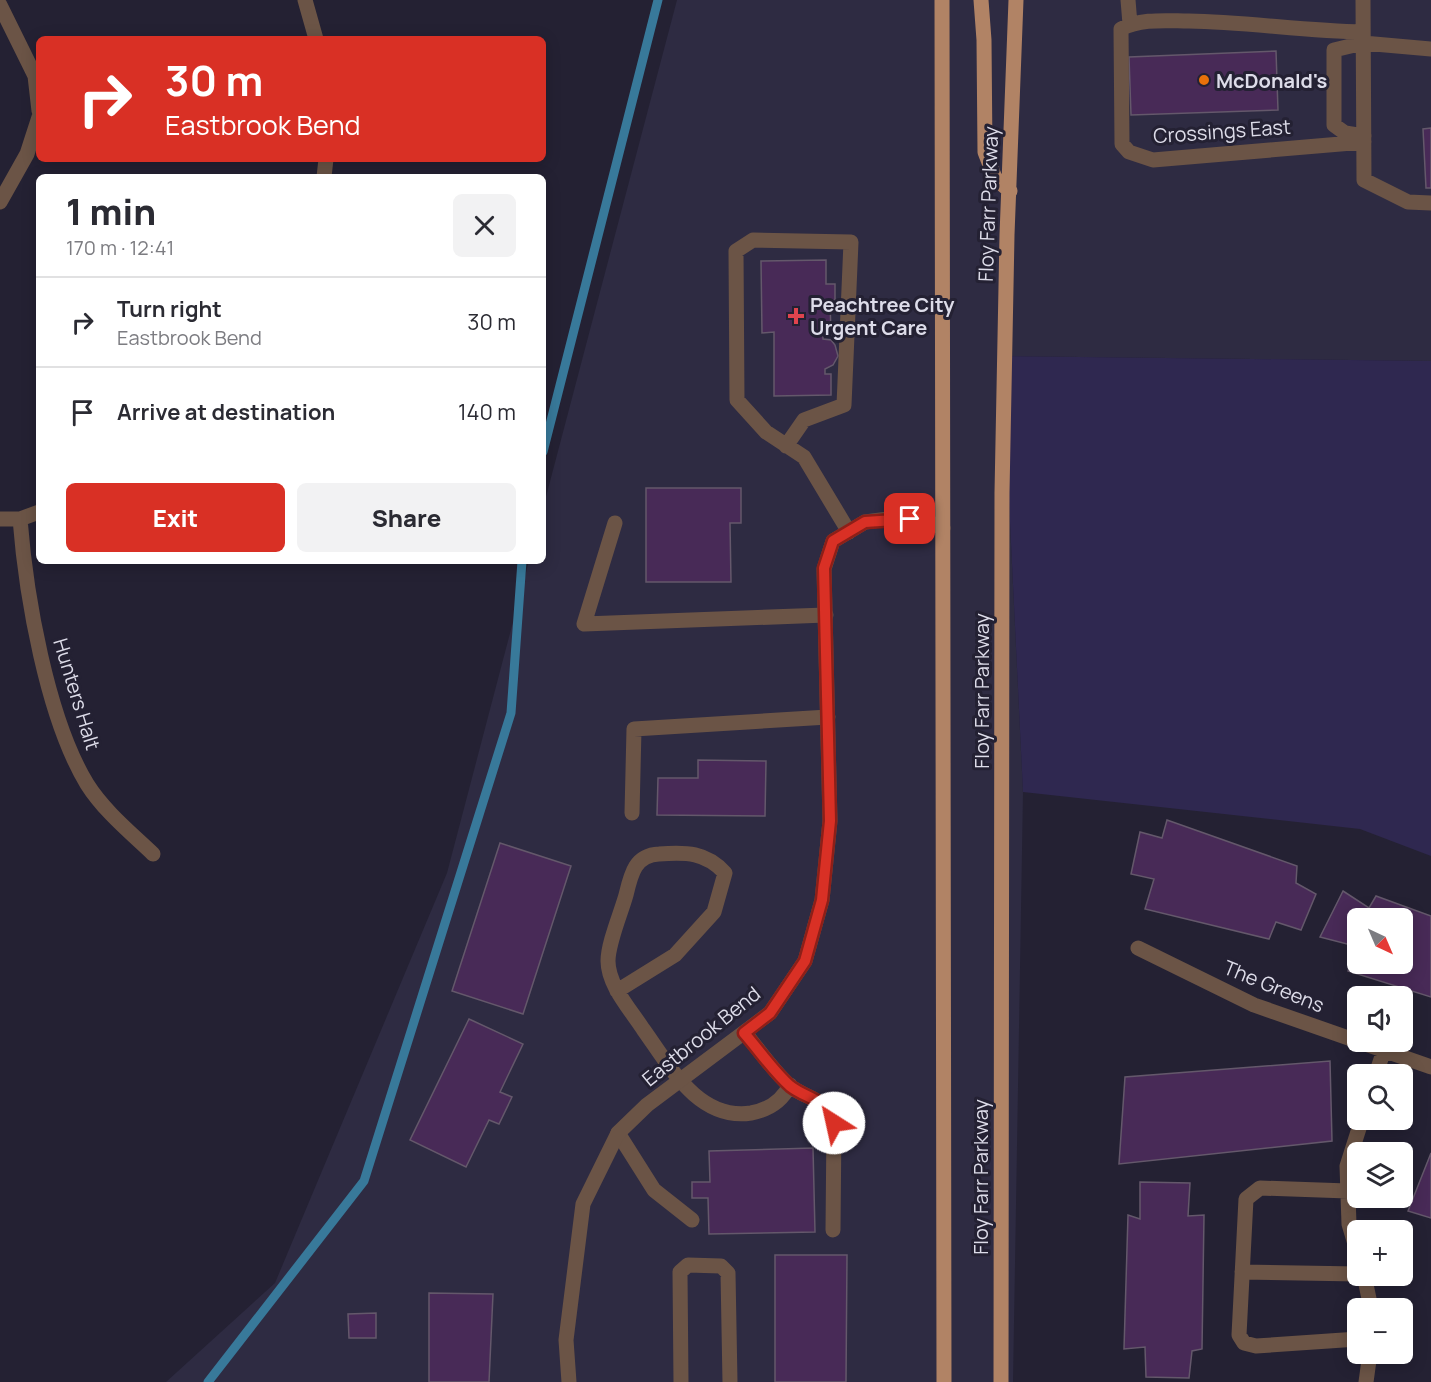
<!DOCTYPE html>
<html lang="en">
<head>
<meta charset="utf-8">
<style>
	body { margin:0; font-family:Manrope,sans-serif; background:#f2f2f3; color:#2b2b33; height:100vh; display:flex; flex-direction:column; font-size:22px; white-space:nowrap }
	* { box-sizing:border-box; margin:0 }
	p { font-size:20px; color:#7c7c81 }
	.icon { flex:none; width:33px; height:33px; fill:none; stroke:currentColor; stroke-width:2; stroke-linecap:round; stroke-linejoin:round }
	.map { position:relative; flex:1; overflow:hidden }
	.panel { position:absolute; left:36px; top:174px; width:510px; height:390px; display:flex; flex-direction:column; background:#fff; border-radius:9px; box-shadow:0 3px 15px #0003 }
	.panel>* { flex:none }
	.guide { position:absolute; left:36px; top:36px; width:510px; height:126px; border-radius:9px; box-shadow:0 3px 15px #0003; background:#d93025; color:#fff; overflow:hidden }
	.needle { width:39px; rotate:136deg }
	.fabs { position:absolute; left:1347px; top:908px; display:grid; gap:12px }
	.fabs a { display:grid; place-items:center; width:66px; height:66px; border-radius:9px; background:#fff; box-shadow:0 3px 15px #0003; font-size:30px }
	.pin { position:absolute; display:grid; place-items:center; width:51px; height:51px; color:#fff; margin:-26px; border-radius:12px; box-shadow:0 3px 9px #0006 }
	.me { position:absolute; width:66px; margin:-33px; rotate:325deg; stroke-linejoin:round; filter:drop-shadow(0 0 4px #0008) }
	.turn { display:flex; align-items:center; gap:21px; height:126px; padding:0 30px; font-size:27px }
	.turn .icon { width:78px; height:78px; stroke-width:2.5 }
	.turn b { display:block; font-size:42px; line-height:51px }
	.round { display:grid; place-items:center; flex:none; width:63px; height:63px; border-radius:9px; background:#f2f2f3 }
	.headline { display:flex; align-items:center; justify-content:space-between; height:102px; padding:0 30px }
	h1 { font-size:36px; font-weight:800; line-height:45px }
	.action { display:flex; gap:12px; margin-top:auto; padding:12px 30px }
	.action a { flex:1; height:69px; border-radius:9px; background:#d93025; color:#fff; font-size:24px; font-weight:800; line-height:69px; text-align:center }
	.action a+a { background:#f2f2f3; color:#2b2b33 }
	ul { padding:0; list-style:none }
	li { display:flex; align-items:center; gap:18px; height:90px; padding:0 30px; border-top:2px solid #e1e1e2 }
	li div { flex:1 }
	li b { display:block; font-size:22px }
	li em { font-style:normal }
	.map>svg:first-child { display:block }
	.built { fill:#2e2b42 }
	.green { fill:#2f2850 }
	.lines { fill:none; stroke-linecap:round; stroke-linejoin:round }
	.stream { stroke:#38799a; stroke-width:9 }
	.building { fill:#482a57; stroke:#64586b; stroke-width:1.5; fill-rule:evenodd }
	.lane { stroke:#6b5446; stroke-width:15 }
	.street { stroke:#6b5446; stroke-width:15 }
	.primary { stroke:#b18365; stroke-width:15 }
	.route-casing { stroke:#8d1f18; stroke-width:15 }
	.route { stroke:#d93025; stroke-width:10 }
	.food-dot { fill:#e8710a; stroke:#242133; stroke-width:2 }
	.health-dot { fill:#e0444e; stroke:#242133; stroke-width:2 }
	.labels { text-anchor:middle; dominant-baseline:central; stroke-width:6; stroke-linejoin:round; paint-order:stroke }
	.poi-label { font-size:20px; font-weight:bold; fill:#dddce9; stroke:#242133; text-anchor:start }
	.street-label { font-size:20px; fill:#dddce9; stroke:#242133 }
</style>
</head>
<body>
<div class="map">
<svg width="1431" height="1382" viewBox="0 0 1431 1382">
	<rect width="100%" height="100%" fill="#242133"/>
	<!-- built -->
	<path class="built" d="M677,0H1431V361L1002,356L1023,792L1013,1382H166L275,1283L447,873L529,561H543V508Z"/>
	<!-- green -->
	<path class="green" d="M1002,356L1431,361V856L1360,829L1023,792Z"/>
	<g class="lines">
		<!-- stream -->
		<path class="stream" d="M543,452L658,0
			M208,1382L364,1181L511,713L522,561"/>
	</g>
	<!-- building -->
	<path class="building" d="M1276,51L1278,110L1131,115L1129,57Z
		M1431,128V188H1426L1423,129Z
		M826,260V284H835V300L830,301L831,335H823V339L831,340L835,345L838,356L833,365L825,369V374H831V395L774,396V332L762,333L761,261Z
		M646,488H741V523H730L731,582H646Z
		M698,760L766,761L765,816L657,815L658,778H698Z
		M1167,820L1297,866L1296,883L1316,894L1301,930L1276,922L1269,939L1145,909L1154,879L1131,874L1140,832L1162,838Z
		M500,843L571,866L523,1014L452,991Z
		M1343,891L1369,908L1376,896L1431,916V997L1348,971L1355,946L1320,937ZM1358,918H1402V963H1358Z
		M469,1019L523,1044L500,1092L512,1097L499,1124L489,1120L466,1167L410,1140Z
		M1330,1061L1332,1141L1119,1164L1125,1077Z
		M813,1148L815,1232L709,1234L708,1198H692V1182H710L709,1151Z
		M1431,1153V1218L1408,1211Z
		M1140,1182L1190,1183L1188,1216L1204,1215L1202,1349L1192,1351L1189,1378L1146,1377L1145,1347L1124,1349L1128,1215L1140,1219Z
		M775,1255H847L846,1382H775Z
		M429,1293L493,1294L489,1382H429Z
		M376,1313V1338H349L348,1314Z"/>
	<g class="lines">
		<!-- lane -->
		<path class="lane" d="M1128,0L1130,24
			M1363,0L1364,180L1408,202L1431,203
			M1363,32C1305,31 1247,22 1189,21C1167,21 1141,18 1121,29L1122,144L1129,152L1153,160L1364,142
			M1364,136L1345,133L1334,125V50L1363,43L1431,49
			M786,446L804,420L844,405L851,242L753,240L736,251L737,400L766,432L804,457L849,532
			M615,523L584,624L826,615
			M632,813L634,729L828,717
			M1138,948L1254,1005L1431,1067
			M617,991L675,955L714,912L725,873C706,852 686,852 659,854C635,855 631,874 626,895C621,913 608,943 608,961C608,985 630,1009 643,1029C669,1065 698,1121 751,1113C768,1110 782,1101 790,1085
			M745,1033C759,1050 773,1071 790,1086C808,1100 827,1098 834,1123L833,1230
			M1376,1074L1384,1050
			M618,1133L654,1190L692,1220
			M1348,1191L1260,1188L1246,1199L1239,1335L1244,1343L1256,1346L1358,1339
			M1358,1254L1349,1224L1347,1166L1362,1119
			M1242,1272L1358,1274
			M1364,1275L1371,1308
			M681,1382L680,1272L688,1265L721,1266L728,1273L730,1382
			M1366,1382L1370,1353"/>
		<!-- street -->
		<path class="street" d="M305,0L316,39
			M0,5L35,76L39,111
			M324,177L326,159
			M0,202L27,154L39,117
			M0,519H20L39,512
			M20,519C26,596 47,718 87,784C104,811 131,833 153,854
			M569,1382L566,1340L583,1204L618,1133L647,1105L770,1013L805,961L822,900L830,821L824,569L833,541L865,522L896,518L924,520L943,528"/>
		<!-- primary -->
		<path class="primary" d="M942,0L944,1382
			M981,0L984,40L985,152L995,178L1010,191
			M1001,1382L1002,493L1007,235L1016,0"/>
	</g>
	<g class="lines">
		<!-- route casing -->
		<g class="route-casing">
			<path id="route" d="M834,1123C827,1098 808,1100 790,1086C773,1071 759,1050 744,1033L770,1013L805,961L822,900L830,821L824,568L833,541L865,522L910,519"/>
		</g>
		<!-- route -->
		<use href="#route" class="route"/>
	</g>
	<!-- markers -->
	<circle class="food-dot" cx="1204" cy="80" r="6"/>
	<path class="health-dot" d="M793 307h6v6h6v6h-6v6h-6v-6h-6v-6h6z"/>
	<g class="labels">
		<!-- poi labels -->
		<g class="poi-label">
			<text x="1216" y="80">McDonald's</text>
			<text x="810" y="304">Peachtree City<tspan x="810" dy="23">Urgent Care</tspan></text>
		</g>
		<!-- street labels -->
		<g class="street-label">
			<text transform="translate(1222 131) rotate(-4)">Crossings East</text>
			<text transform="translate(988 204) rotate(-88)">Floy Farr Parkway</text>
			<text transform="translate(981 691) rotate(-90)">Floy Farr Parkway</text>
			<text transform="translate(77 694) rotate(73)">Hunters Halt</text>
			<text transform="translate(1274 986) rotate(22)">The Greens</text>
			<text transform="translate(701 1036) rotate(-39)">Eastbrook Bend</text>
			<text transform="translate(980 1177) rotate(-90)">Floy Farr Parkway</text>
		</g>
	</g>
</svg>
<div class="fabs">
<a><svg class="needle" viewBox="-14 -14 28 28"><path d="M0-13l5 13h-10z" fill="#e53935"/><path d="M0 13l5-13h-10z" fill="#7c7c81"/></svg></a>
<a><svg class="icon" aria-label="sound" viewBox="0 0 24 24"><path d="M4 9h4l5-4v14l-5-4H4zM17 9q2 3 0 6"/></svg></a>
<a><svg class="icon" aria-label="search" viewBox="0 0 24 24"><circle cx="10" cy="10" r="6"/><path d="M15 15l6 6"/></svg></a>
<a><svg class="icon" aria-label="layers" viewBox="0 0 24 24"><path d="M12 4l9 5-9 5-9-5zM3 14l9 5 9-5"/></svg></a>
<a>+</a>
<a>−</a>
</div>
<div class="pin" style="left:910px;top:519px;background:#d93025"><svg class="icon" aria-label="arrive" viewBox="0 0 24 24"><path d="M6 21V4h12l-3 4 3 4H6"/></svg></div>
<svg class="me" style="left:834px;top:1123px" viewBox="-20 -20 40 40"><circle r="19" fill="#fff"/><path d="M0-13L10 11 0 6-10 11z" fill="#d93025"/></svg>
<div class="guide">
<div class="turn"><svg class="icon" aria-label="right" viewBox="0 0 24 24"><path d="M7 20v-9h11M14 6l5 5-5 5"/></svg><div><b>30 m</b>Eastbrook Bend</div></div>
</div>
<section class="panel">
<div class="headline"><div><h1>1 min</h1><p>170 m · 12:41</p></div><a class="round"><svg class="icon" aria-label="close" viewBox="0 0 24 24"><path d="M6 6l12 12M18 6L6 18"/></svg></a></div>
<ul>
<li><svg class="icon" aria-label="right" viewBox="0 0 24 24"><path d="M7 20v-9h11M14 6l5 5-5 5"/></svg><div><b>Turn right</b><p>Eastbrook Bend</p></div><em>30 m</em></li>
<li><svg class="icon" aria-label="arrive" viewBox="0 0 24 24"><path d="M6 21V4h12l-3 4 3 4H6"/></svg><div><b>Arrive at destination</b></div><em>140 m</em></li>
</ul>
<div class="action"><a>Exit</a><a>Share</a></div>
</section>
</div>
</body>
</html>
